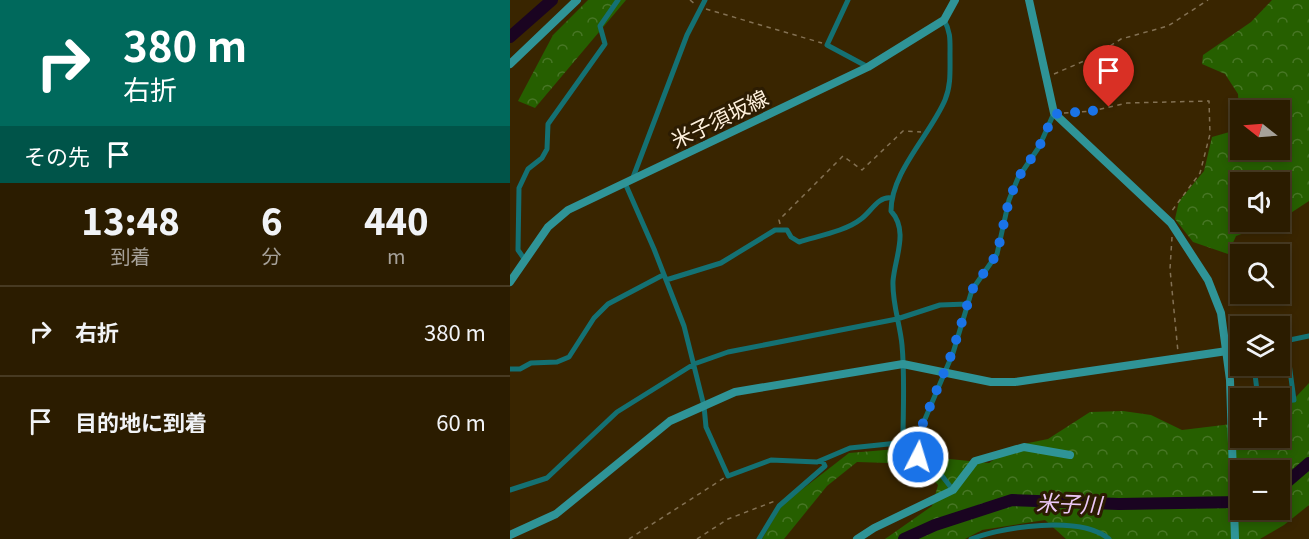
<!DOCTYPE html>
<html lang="ja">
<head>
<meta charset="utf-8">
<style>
	body { margin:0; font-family:Georgia,"Noto Sans JP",serif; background:#37290f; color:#f1f3f6; height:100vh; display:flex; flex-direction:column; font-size:22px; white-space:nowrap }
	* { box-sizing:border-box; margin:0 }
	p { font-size:20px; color:#a6a199 }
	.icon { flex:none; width:33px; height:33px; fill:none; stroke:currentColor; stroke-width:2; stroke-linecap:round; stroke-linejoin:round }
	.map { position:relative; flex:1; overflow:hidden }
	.side { display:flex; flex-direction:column; background:#2b1c00; width:510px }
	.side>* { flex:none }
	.hud { background:#00695c; color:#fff; overflow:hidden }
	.needle { width:39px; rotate:287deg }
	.buttons { position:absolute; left:720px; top:100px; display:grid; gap:12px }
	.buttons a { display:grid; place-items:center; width:60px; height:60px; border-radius:0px; background:#2b1c00; box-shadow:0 3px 9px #0003,0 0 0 2px #473a22; font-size:30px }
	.pin { position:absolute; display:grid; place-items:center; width:51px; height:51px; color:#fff; margin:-62px -26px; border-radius:50% 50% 50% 0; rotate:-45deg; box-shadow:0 0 6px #0007 }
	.pin .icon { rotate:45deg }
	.me { position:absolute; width:66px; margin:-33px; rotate:5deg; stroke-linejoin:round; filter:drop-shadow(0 0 4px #0008) }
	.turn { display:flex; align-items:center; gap:21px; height:126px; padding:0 24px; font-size:27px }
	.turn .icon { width:78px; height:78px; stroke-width:2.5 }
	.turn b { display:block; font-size:42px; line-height:51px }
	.then { display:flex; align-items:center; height:57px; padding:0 24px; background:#0003; gap:12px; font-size:22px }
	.eta { display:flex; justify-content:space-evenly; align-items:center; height:102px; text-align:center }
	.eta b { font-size:36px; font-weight:800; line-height:42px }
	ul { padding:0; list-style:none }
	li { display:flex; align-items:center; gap:18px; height:90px; padding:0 24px; border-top:2px solid #473a22 }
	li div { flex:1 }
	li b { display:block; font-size:22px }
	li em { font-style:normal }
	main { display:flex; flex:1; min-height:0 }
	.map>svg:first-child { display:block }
	.forest { fill:url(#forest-crowns); fill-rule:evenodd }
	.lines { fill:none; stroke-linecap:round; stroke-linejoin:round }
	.river { stroke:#1a0421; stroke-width:12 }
	.path { stroke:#837153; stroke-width:1.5; stroke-dasharray:4.5 4.5; stroke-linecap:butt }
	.street { stroke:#147173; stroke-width:5 }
	.secondary { stroke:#2f9497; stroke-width:8 }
	.route { stroke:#1a73e8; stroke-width:10; stroke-dasharray:0 18 }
	.labels { text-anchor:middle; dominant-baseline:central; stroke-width:6; stroke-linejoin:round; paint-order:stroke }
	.street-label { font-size:21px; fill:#fff1dd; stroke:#2c1c02 }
	.water-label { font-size:22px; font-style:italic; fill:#edc9fa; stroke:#2c1c02 }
</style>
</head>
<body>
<main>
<section class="side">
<div class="hud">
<div class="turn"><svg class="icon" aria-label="right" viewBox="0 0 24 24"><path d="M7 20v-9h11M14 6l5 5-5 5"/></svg><div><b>380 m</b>右折</div></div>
<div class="then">その先<svg class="icon" aria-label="arrive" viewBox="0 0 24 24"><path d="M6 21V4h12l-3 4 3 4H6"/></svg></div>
</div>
<div class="eta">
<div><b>13:48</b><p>到着</p></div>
<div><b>6</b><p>分</p></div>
<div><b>440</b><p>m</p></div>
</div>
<ul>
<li><svg class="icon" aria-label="right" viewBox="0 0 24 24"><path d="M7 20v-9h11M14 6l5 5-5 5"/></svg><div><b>右折</b></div><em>380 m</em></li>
<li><svg class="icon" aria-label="arrive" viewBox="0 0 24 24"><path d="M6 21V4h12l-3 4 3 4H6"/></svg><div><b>目的地に到着</b></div><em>60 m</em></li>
</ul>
</section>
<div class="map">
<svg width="799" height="539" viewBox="0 0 799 539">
	<defs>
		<pattern id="forest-crowns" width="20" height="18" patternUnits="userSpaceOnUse" patternTransform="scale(1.5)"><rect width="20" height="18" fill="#265f00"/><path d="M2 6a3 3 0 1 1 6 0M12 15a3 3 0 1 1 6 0" fill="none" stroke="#477625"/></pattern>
	</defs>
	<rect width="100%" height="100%" fill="#392500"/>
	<!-- forest -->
	<path class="forest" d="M78,0H116L25,108L8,101L43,35Z
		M762,0H799V201L770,220V183H730V222H765L726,236L718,254L683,242L665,219L669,201L694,171L702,137L730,129L728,94L715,74L692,64L693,55L741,22ZM730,111H770V150H730Z
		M799,383V505L774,525L750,539H556L535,520L472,530L455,539H375L422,506L428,485L417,473L379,463L347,462L317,486L274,539H252L272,505L339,453L387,449L420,457L479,463L503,446L538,439L580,412L613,411L641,415L672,430L730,423V438H770V414ZM730,471H770V510H730Z"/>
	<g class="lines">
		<!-- river -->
		<path class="river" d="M0,37L42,0
			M770,488L799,463
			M394,539L425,525L502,500L609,504L730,502"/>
		<!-- path -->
		<path class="path" d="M180,0L186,5
			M196,9L312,43
			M544,74L581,58L611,39L658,26L698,0
			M554,113L582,111L617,103L699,101L700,134L690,173L661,212
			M270,224L269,220L333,156L352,170L393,131L411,132
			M662,237L660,269L668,352
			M119,539L214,478
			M187,539L218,519L265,501"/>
		<!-- street -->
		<path class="street" d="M338,0L317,45L358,67
			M122,180L177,35L195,0
			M115,183L144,249L174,326L194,406L196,427L218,476L261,460L307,462L340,448L388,443L404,445
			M15,260L8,250L9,188L18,169L32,158L37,149L38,124L95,44L90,26L108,0
			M156,280L211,263L265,230H277L281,237L289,242C308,236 336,231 351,219C361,212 368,196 381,198
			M770,342L799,336
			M717,351L730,348
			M744,366L748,399
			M0,369H10L21,363L47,362L59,357L84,318L98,304L153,275
			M770,401L784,400L776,341
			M393,442C393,410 395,377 392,345C390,324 382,303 383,281C385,257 399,231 381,211C381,172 420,135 435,100C441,86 440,71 440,55C440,41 441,32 434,20
			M0,490L37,478L107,412L184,364L218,352L387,319L430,305L457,304
			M443,490L429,472L408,457L404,445L443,353L462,290L487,254L499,200L508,178L529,147L544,113
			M249,539L269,506L315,466L312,460
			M461,539C494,527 570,515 599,539"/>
		<!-- secondary -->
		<path class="secondary" d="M519,0L544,113L661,223L698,280L711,313L720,380L725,539
			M0,64L67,0
			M0,282L38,227L58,210L358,67L434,20L445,0
			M0,535L46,514L160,421L225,392L393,364L481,382H505L717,351
			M347,539L364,528L443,490L465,461L514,447L560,455"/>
	</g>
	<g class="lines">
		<!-- route -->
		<path class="route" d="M408,457L404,445L442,353L462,290L487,254L499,200L508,178L529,147L544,114L582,111L599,107"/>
	</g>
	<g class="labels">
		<!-- street labels -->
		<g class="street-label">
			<text transform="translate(209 118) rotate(-26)">米子須坂線</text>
		</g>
		<!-- water labels -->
		<g class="water-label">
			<text transform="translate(559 502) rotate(2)">米子川</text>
		</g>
	</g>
</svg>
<div class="buttons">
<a><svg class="needle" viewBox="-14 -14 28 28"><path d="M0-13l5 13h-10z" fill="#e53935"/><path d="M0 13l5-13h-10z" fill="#a6a199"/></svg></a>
<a><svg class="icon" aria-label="sound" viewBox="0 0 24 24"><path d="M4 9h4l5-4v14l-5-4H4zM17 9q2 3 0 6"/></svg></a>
<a><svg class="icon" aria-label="search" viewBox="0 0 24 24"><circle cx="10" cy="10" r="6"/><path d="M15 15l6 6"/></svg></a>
<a><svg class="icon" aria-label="layers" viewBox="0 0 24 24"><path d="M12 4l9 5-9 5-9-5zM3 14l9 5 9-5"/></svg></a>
<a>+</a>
<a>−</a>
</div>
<div class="pin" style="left:599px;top:107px;background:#d93025"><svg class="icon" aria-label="arrive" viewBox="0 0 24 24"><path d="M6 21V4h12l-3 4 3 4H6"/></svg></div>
<svg class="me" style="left:408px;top:457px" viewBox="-20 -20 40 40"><circle r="17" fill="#1a73e8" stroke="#fff" stroke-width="3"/><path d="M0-11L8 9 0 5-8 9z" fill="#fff"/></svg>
</div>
</main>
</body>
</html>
